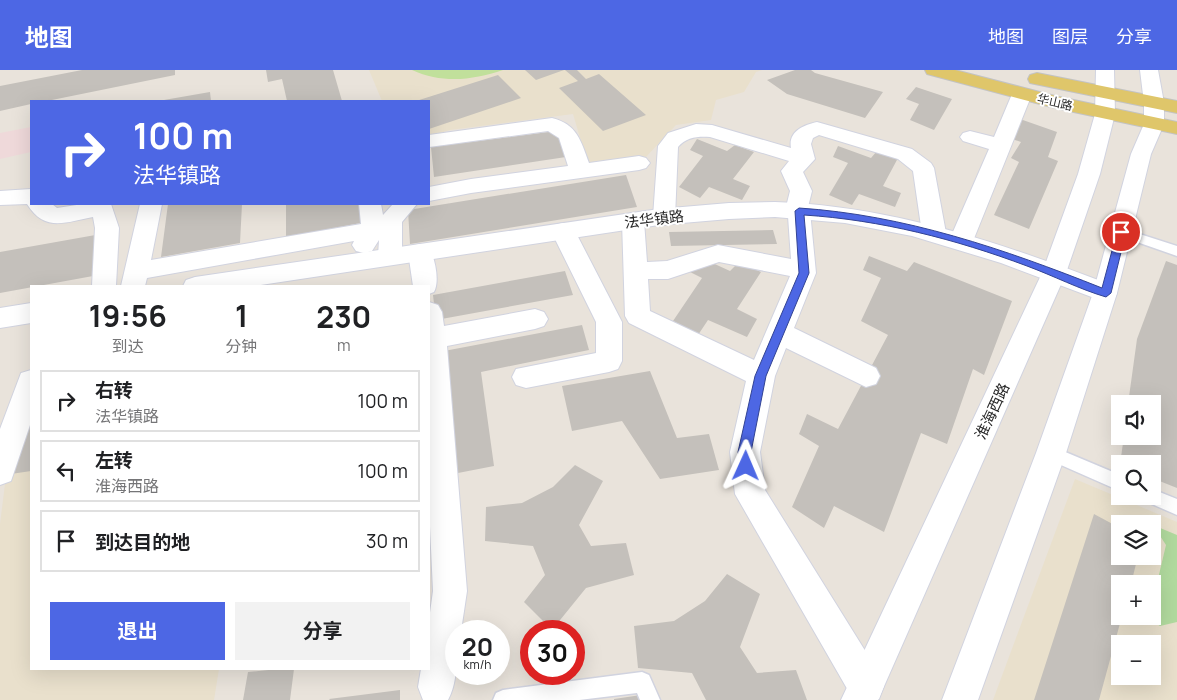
<!DOCTYPE html>
<html lang="zh">
<head>
<meta charset="utf-8">
<style>
	body { margin:0; font-family:Manrope,"Noto Sans SC",sans-serif; background:#f2f2f2; color:#202124; height:100vh; display:flex; flex-direction:column; font-size:19px; white-space:nowrap }
	* { box-sizing:border-box; margin:0 }
	p { font-size:16px; color:#757577 }
	.icon { flex:none; width:28px; height:28px; fill:none; stroke:currentColor; stroke-width:2; stroke-linecap:round; stroke-linejoin:round }
	.map { position:relative; flex:1; overflow:hidden }
	.details { position:absolute; left:30px; top:215px; width:400px; height:385px; display:flex; flex-direction:column; background:#fff; border-radius:0px; box-shadow:0 5px 20px #0002 }
	.details>* { flex:none }
	.banner { position:absolute; left:30px; top:30px; width:400px; height:105px; border-radius:0px; box-shadow:0 5px 20px #0002; background:#4d67e4; color:#fff; overflow:hidden }
	.tools { position:absolute; left:1111px; top:325px; display:grid; gap:10px }
	.tools a { display:grid; place-items:center; width:50px; height:50px; border-radius:0px; background:#fff; box-shadow:0 5px 20px #0002; font-size:25px }
	.speed { position:absolute; left:445px; top:550px; display:flex; gap:10px; font-size:25px; font-weight:700; text-align:center }
	.speed>* { display:grid; place-content:center; width:65px; height:65px; border-radius:50%; background:#fff; box-shadow:0 5px 20px #0002; line-height:1 }
	.speed small { font-size:12px; font-weight:400 }
	.speed .limit { border:8px solid #d22; background:#fff; color:#111 }
	.pin { position:absolute; display:grid; place-items:center; width:42px; height:42px; color:#fff; margin:-21px; border:2px solid #fff; border-radius:50%; box-shadow:0 1px 5px #0007 }
	.me { position:absolute; width:55px; margin:-28px; rotate:1deg; stroke-linejoin:round; filter:drop-shadow(0 0 4px #0008) }
	.turn { display:flex; align-items:center; gap:18px; height:105px; padding:0 20px; font-size:22px }
	.turn .icon { width:65px; height:65px; stroke-width:2.5 }
	.turn b { display:block; font-size:35px; line-height:42px }
	.eta { display:flex; justify-content:space-evenly; align-items:center; height:85px; text-align:center }
	.eta b { font-size:30px; font-weight:700; line-height:35px }
	.primary-button { display:flex; gap:10px; margin-top:auto; padding:10px 20px }
	.primary-button a { flex:1; height:58px; border-radius:0px; background:#4d67e4; color:#fff; font-size:20px; font-weight:700; line-height:58px; text-align:center }
	.primary-button a+a { background:#f2f2f2; color:#202124 }
	ul { padding:0; list-style:none }
	li { display:flex; align-items:center; gap:15px; height:62px; margin:0 10px 8px; padding:0 10px; border:2px solid #e0e0e0; border-radius:0px }
	li div { flex:1 }
	li b { display:block; font-size:19px }
	li em { font-style:normal }
	header { display:flex; align-items:center; gap:30px; box-sizing:border-box; height:70px; padding:0 25px; background:#4d67e4; color:#fff }
	header strong { font-size:24px }
	nav { display:flex; gap:28px; margin-inline-start:auto; font-size:18px }
	.map>svg:first-child { display:block }
	.education { fill:#e9e0cc; fill-rule:evenodd }
	.medical { fill:#efd9da }
	.green { fill:#b1da9e }
	.pitch { fill:#c1e09b }
	.building { fill:#c4c0bb }
	.lines { fill:none; stroke-linecap:round; stroke-linejoin:round }
	.service-casing { stroke:#d1d3df; stroke-width:3 }
	.minor-casing { stroke:#d1d3df; stroke-width:2 }
	.tertiary-casing { stroke:#d1d3df; stroke-width:2 }
	.secondary-casing { stroke:#d1d3df; stroke-width:2 }
	.primary-casing { stroke:#c3c3c3; stroke-width:2 }
	.service { fill:#fff; fill-rule:evenodd }
	.minor { fill:#fff; fill-rule:evenodd }
	.tertiary { fill:#fff; fill-rule:evenodd }
	.secondary { fill:#fff; fill-rule:evenodd }
	.primary { fill:#dfc66a; fill-rule:evenodd }
	.route { fill:#4d67e4; stroke:#324394 }
	.labels { text-anchor:middle; dominant-baseline:central; stroke-width:4; stroke-linejoin:round; paint-order:stroke }
	.far-street-label { font-size:12px; fill:#282828; stroke:#fff }
	.street-label { font-size:15px; fill:#282828; stroke:#fff }
</style>
</head>
<body>
<header>
<strong>地图</strong>
<nav><a>地图</a><a>图层</a><a>分享</a></nav>
</header>
<div class="map">
<svg width="1177" height="630" viewBox="0 0 1177 630">
	<rect width="100%" height="100%" fill="#e9e3db"/>
	<!-- education -->
	<path class="education" d="M369,0H762L756,2L744,22L716,30L711,50L676,55L645,88L588,95L573,44L450,60L429,66V31H382Z
		M31,338V599H219L214,630H0V454L5,414Z
		M1075,409L1177,452V630H993ZM1120,454H1152V486H1120ZM1120,514H1152V546H1120ZM1120,574H1152V606H1120Z"/>
	<!-- medical -->
	<path class="medical" d="M31,57V82L0,89V63Z"/>
	<!-- green -->
	<path class="green" d="M1153,455L1177,465V552L1160,556L1148,548L1152,546L1153,530L1166,475Z"/>
	<!-- pitch -->
	<path class="pitch" d="M412,0H503C473,10 443,14 412,0Z"/>
	<!-- building -->
	<path class="building" d="M82,0H175V5L47,31H31V34L0,41V16Z
		M266,0H333L342,31H287L282,9L268,12Z
		M525,0H564L536,10Z
		M565,0H577L586,9L599,4L646,45L603,61L559,18L578,11Z
		M795,0H811L815,3L883,22L865,48L787,24L767,10Z
		M498,5L521,28L429,59V31H416Z
		M916,17L952,29L934,60L910,50L919,34L906,29Z
		M210,22L211,31H165L164,30Z
		M1020,49L1057,62L1048,87L1058,91L1029,159L994,145L1019,92L1011,88L1021,72L1009,68Z
		M556,61L566,87L434,107L431,77Z
		M697,69L727,81L735,75L754,82L733,109L750,116L742,130L709,117L700,128L679,117L703,86L690,80Z
		M838,76L871,88L877,81L898,88L883,116L901,123L895,137L859,124L852,135L829,125L848,93L833,87Z
		M626,105L637,137L410,174L408,140Z
		M168,134H242L240,173L161,187Z
		M286,134H359L361,153L286,167Z
		M773,160L777,174L671,176L669,162Z
		M101,164L93,206L0,223V182Z
		M695,185L730,201L739,192L761,202L737,239L757,249L747,267L708,250L698,265L673,251L702,208L686,200Z
		M869,186L907,201L914,192L1012,231L984,305L973,299L947,374L921,363L884,462L834,436L824,458L792,437L819,376L799,364L807,344L838,359L888,265L861,251L881,208L863,200Z
		M1166,191L1177,195V418L1152,408V394H1120L1124,366H1152V334H1128L1137,269Z
		M565,201L573,225L436,250L433,225Z
		M582,255L589,280L481,302L494,396L458,403L444,281Z
		M650,301L677,368L709,364L719,400L660,409L622,351L572,361L562,316Z
		M29,358H31V401L11,404Z
		M575,395L603,411L579,455L591,476L626,473L634,505L586,518L552,560L524,532L545,505L533,476L485,471L486,437L522,433L553,417Z
		M1094,444L1120,458V486H1138L1131,514H1120V546H1122L1099,630H1034Z
		M727,504L760,524L740,577L757,603L796,600L807,630H706L692,603L638,598L634,556L674,551L705,531Z
		M278,599H294L290,630H243L248,602Z
		M400,620V630H330L329,629Z
		M641,625L642,630H614V629Z"/>
	<g class="lines">
		<!-- service casing -->
		<g class="service-casing">
			<path id="service" d="M1121,158L1177,176V186L1117,165L1115,162Z
				M1051,376L1120,405V421L1045,388L1043,383L1045,378Z
				M1152,419L1177,429V445L1145,431L1143,426H1152Z
				M642,602L649,605L660,630H640L637,623L579,630H493L496,623L503,620Z"/>
		</g>
		<!-- minor casing -->
		<g class="minor-casing">
			<path id="minor" d="M1022,18L1029,20L1032,24L973,171L969,177L961,179L953,177L949,171L989,79L963,71L960,67L963,63L970,61L994,67L1012,24L1015,20Z
				M552,48C577,54 581,71 589,93L639,86L646,88L650,93L646,98L639,100L471,123L429,131V117L471,109L568,96L559,68L548,61L429,77V65Z
				M817,52L912,79L931,93L934,98L946,163L942,169L934,171L926,169L922,163L913,101L898,89L819,65L813,68L811,74L815,89L803,102L812,121L808,137L810,141L816,203L794,258L876,298L880,306L876,314L866,317L786,278L775,306L760,382L765,420L879,603L884,616L879,629L876,630L853,629L735,424L730,382L746,311L629,253L625,246L622,151L625,145L633,143L641,145L644,151L647,192L667,191L718,175L791,189L788,146L785,141L790,121L781,101L789,91L710,67C699,66 686,67 678,77L675,147L672,153L664,155L656,153L653,147L658,76L668,63L696,54L712,55L791,78C788,62 803,55 817,52ZM719,192L790,206L754,290L650,241L648,209H668Z
				M31,119V134H52L57,138L83,134H111L119,158L116,216H92L95,158L93,147C66,152 45,163 27,134L0,135V121Z
				M140,134H162L151,190L361,154L359,134H381L383,145L393,134H417L402,152V186L398,192L390,195L382,192L378,186L379,170L372,181L364,183L356,181L352,175L354,171L147,208L145,216H121Z
				M563,153L571,155L575,161L622,252V291L618,299L609,302L526,318L516,315L512,307L516,299L596,283V252L551,161L555,155Z
				M420,174L428,176C435,187 440,211 434,222L429,224V216H413L408,182L412,176Z
				M429,232L438,235L442,242L444,256L535,239L544,242L548,249L544,256L535,259L447,276L467,521L461,561H456C456,584 459,610 448,630H423L418,617L421,599H429V550L433,521L429,435Z
				M31,300V352L11,411L0,415V359L21,303Z"/>
		</g>
		<!-- tertiary casing -->
		<g class="tertiary-casing">
			<path id="tertiary" d="M775,132C894,136 1004,174 1114,216L1117,223L1114,230L1105,232L1001,193L912,166L845,153L775,147L729,149L659,155L254,216H183L186,210L195,207L659,139L729,133Z
				M31,233V253L0,258V238Z"/>
		</g>
		<!-- secondary casing -->
		<g class="secondary-casing">
			<path id="secondary" d="M1096,0H1114L1115,44L1100,104L1066,203L878,630H841L1042,203L1078,104L1095,44Z
				M1140,0H1158L1164,33V54L1151,84L1117,223L1066,383L978,630H942L1036,383L1093,223L1131,84L1144,54V33Z"/>
		</g>
		<!-- primary casing -->
		<g class="primary-casing">
			<path id="primary" d="M925,0H955L1055,26L1177,52V64L1055,38L927,4Z
				M1037,3L1177,31V43L1030,13L1028,9L1030,5Z"/>
		</g>
		<!-- service -->
		<use href="#service" class="service"/>
		<!-- minor -->
		<use href="#minor" class="minor"/>
		<!-- tertiary -->
		<use href="#tertiary" class="tertiary"/>
		<!-- secondary -->
		<use href="#secondary" class="secondary"/>
		<!-- primary -->
		<use href="#primary" class="primary"/>
	</g>
	<!-- route -->
	<path class="route" d="M799,138C905,145 1004,179 1102,218L1117,162L1121,159L1126,162L1111,223L1106,227C1079,219 1054,206 1027,196C955,169 881,150 804,145L809,203L766,306L751,382L752,396L751,400L746,401L742,400L738,382L755,306L799,203L795,141Z"/>
	<g class="labels">
		<!-- far-street labels -->
		<g class="far-street-label">
			<text transform="translate(1055 32) rotate(13)">华山路</text>
		</g>
		<!-- street labels -->
		<g class="street-label">
			<text transform="translate(654 149) rotate(-7)">法华镇路</text>
			<text transform="translate(992 341) rotate(-65)">淮海西路</text>
		</g>
	</g>
</svg>
<div class="tools">
<a><svg class="icon" aria-label="sound" viewBox="0 0 24 24"><path d="M4 9h4l5-4v14l-5-4H4zM17 9q2 3 0 6"/></svg></a>
<a><svg class="icon" aria-label="search" viewBox="0 0 24 24"><circle cx="10" cy="10" r="6"/><path d="M15 15l6 6"/></svg></a>
<a><svg class="icon" aria-label="layers" viewBox="0 0 24 24"><path d="M12 4l9 5-9 5-9-5zM3 14l9 5 9-5"/></svg></a>
<a>+</a>
<a>−</a>
</div>
<div class="speed"><div>20<small>km/h</small></div><div class="limit">30</div></div>
<div class="pin" style="left:1121px;top:162px;background:#d93025"><svg class="icon" aria-label="arrive" viewBox="0 0 24 24"><path d="M6 21V4h12l-3 4 3 4H6"/></svg></div>
<svg class="me" style="left:746px;top:396px" viewBox="-20 -20 40 40"><path d="M0-17L14 15 0 8-14 15z" fill="#4d67e4" stroke="#fff" stroke-width="4"/></svg>
<div class="banner">
<div class="turn"><svg class="icon" aria-label="right" viewBox="0 0 24 24"><path d="M7 20v-9h11M14 6l5 5-5 5"/></svg><div><b>100 m</b>法华镇路</div></div>
</div>
<section class="details">
<div class="eta">
<div><b>19:56</b><p>到达</p></div>
<div><b>1</b><p>分钟</p></div>
<div><b>230</b><p>m</p></div>
</div>
<ul>
<li><svg class="icon" aria-label="right" viewBox="0 0 24 24"><path d="M7 20v-9h11M14 6l5 5-5 5"/></svg><div><b>右转</b><p>法华镇路</p></div><em>100 m</em></li>
<li><svg class="icon" aria-label="left" viewBox="0 0 24 24"><path d="M17 20v-9H6M10 6l-5 5 5 5"/></svg><div><b>左转</b><p>淮海西路</p></div><em>100 m</em></li>
<li><svg class="icon" aria-label="arrive" viewBox="0 0 24 24"><path d="M6 21V4h12l-3 4 3 4H6"/></svg><div><b>到达目的地</b></div><em>30 m</em></li>
</ul>
<div class="primary-button"><a>退出</a><a>分享</a></div>
</section>
</div>
</body>
</html>
